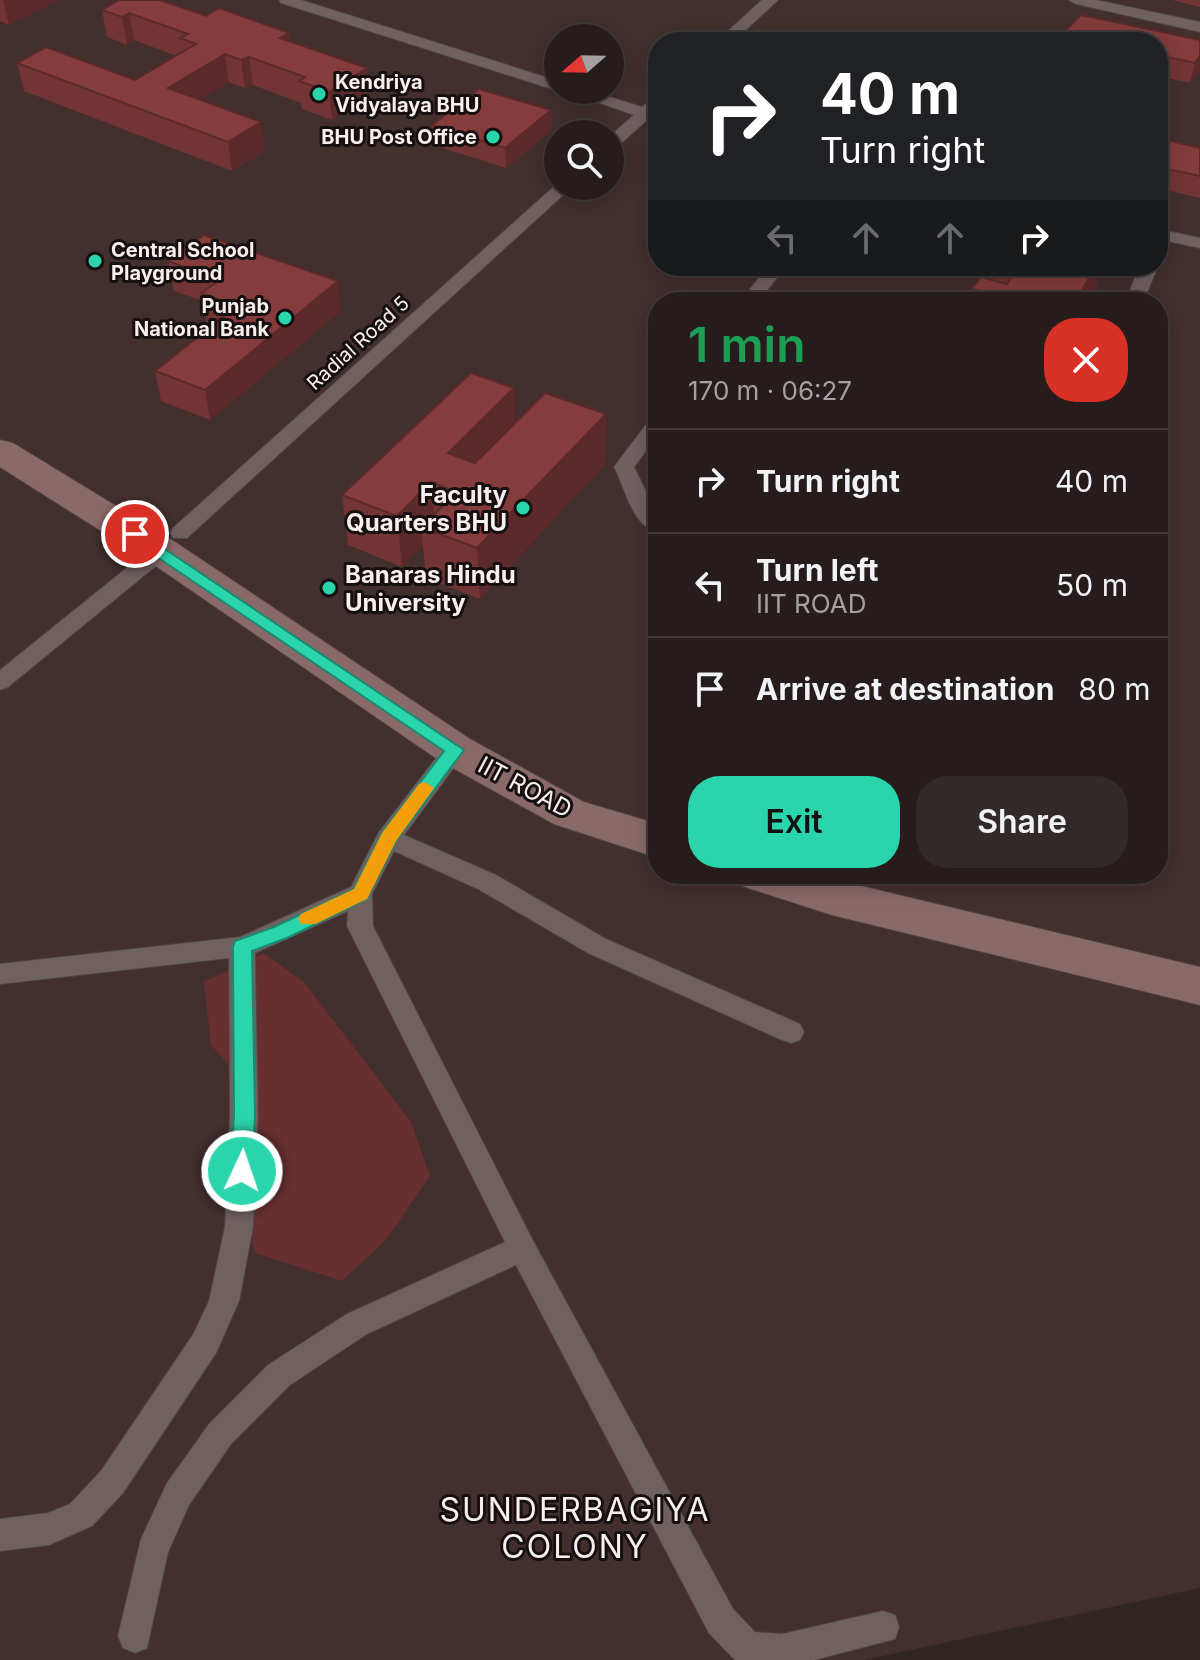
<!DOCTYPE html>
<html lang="en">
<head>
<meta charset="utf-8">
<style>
	body { margin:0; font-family:Inter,sans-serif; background:#322929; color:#f1f3f6; height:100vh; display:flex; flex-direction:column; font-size:30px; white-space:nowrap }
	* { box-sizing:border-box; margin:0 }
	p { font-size:26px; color:#a4a1a3 }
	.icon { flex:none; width:44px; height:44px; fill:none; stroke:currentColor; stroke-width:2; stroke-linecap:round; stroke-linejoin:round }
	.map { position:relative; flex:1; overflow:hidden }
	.drawer { position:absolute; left:648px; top:292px; width:520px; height:592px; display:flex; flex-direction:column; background:#261c1c; border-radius:32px; box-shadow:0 4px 20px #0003,0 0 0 2px #423a3b }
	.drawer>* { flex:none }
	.banner { position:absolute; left:648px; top:32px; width:520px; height:244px; border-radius:32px; box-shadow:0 4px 20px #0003,0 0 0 2px #423a3b; background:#202124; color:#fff; overflow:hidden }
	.needle { width:52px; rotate:250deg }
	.tools { position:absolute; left:544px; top:24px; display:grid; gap:16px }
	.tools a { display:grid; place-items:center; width:80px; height:80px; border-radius:50%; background:#261c1c; box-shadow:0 4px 20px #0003,0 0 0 2px #423a3b; font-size:40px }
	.pin { position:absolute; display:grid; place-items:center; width:68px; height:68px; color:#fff; margin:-34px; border:4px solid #fff; border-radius:50%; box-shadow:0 2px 8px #0007 }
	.me { position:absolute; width:88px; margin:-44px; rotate:3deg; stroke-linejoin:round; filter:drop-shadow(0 0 6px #0008) }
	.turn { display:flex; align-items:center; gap:28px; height:168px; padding:0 40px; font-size:36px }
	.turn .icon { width:104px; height:104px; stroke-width:2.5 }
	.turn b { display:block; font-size:56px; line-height:68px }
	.lanes { display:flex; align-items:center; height:76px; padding:0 40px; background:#0003; justify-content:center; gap:40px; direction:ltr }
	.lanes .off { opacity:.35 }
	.round { display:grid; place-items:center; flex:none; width:84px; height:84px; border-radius:32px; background:#322929 }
	.head { display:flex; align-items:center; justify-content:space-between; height:136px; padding:0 40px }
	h1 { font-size:48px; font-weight:600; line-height:60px; color:#1e9e55 }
	.primary-button { display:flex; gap:16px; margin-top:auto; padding:16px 40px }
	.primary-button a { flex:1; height:92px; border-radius:32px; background:#2bd5ac; color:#111; font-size:32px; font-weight:600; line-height:92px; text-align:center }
	.primary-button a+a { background:#322929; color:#f1f3f6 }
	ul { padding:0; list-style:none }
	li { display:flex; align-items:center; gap:24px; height:104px; padding:0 40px; border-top:2px solid #423a3b }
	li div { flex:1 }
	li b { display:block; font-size:30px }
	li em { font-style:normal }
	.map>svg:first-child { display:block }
	.built { fill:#422f2e; fill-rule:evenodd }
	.green { fill:#672f2f }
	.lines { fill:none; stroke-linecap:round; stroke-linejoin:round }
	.lane-casing { stroke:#4f4544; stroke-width:2 }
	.secondary-casing { stroke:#4f4544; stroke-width:2 }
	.lane { fill:#706161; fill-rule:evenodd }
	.secondary { fill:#8a6969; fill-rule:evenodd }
	.wall { fill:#723434 }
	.shaded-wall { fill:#5c2a2a }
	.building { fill:#843c3c; stroke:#5c2a2a; stroke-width:2 }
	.route { fill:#2bd5ac; stroke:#1c8a70; stroke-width:2 }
	.slow { fill:#f59e0b }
	.poi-dot { fill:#2bd5ac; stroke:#161010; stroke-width:3 }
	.labels { text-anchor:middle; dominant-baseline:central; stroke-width:6; stroke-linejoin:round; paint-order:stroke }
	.far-poi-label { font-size:20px; font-weight:bold; fill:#f8efee; stroke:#161010; text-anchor:start }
	.far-street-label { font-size:20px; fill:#f8efee; stroke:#161010 }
	.poi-label { font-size:24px; font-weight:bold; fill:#f8efee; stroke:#161010; text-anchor:end }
	.street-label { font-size:24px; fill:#f8efee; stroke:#161010 }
	.near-neighbourhood-label { font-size:32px; letter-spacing:2px; fill:#f8efee; stroke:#161010 }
</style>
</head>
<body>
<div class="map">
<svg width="1200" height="1660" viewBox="0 0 1200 1660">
	<rect width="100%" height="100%" fill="#322625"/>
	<!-- built -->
	<path class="built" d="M0,0H1200V1588L864,1660H0ZM558,38H610V90H558ZM658,42H1158V266H658ZM558,134H610V186H558ZM658,302H1158V874H658Z"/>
	<!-- green -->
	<path class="green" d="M263,953L304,982L411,1122L430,1176L385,1241L342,1281L255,1253L241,1191L257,1144L251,1091L211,1045L204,982Z"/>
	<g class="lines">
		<!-- lane casing -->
		<g class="lane-casing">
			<path id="lane" d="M279,0H301L558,81V90H561L552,89L281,3Z
				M762,0H778L733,42H716Z
				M1069,0H1096L1200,22V32L1076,4Z
				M563,90H587L642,107L647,103L658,102V122L648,119L616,148L610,150V136L634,115Z
				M558,183V186H573L187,538H173L170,533L173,528Z
				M1158,229L1200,238V248L1158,239Z
				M768,266H786L758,302H740Z
				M1140,266H1158L1143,302H1125Z
				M658,416V435L634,467L658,516V533C631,525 626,489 614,467L651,418Z
				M161,544L171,551L168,556L8,687L0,690V670L154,546Z
				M455,742L463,744L467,750L404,835L496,875L606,939L800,1024L804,1032L800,1040L791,1043L782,1040L588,953L478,889L394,851L372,894L373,926L532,1239L733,1609L755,1632L782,1634L883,1611L895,1615L899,1627L895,1639L814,1660H735L709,1633L516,1265L367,1334L290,1385L231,1444L189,1505L168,1552L147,1648L135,1653L123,1648L118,1636L141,1539L167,1483L209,1424L268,1365L347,1314L505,1242L347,926L348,911L255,953L258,1115L253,1227L239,1301L216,1353L123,1493L92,1526L49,1545L0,1551V1519L48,1513L70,1504L101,1471L194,1333L209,1301L225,1227L230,1115L229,958L0,984V964L240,937L351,887L379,832L447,744Z"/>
		</g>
		<!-- secondary casing -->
		<g class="secondary-casing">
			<path id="secondary" d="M0,440L13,443L175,542L470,739L584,802L658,824V858L554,824L440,761L147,560L0,467Z
				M736,874H811L1200,967V1005L832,915L742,886Z"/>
		</g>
		<!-- lane -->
		<use href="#lane" class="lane"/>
		<!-- secondary -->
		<use href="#secondary" class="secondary"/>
	</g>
	<!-- wall -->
	<path class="wall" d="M0,0H60L9,25L0,21Z
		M1172,0H1200V7Z
		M102,10L206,16L290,42L369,96L332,120L302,109L301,103L253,85L245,88L229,82L200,99L265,151L232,171L24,91L17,63L135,80L176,56L134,40L127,45L107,37Z
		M1061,35L1200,40V69L1190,83L1158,76V42H1060Z
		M551,110L552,130L506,168L433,145L432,125Z
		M1158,138L1200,148V198L1158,188Z
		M168,261L341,311L210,420L161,401L155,371L212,325L207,323L203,301L174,291Z
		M988,268L1096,290L1089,302H970L972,289L986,278Z
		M606,414L605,464L480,599L426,578L423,545L402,567L348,545L342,495L515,423Z"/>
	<!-- shaded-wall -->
	<path class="shaded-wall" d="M3,0H60L9,25Z
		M129,13L134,40L127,45L122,17Z
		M289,33L292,61L280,38Z
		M225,54L229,82L173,116L168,88Z
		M1200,56V69L1190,83L1195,63Z
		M249,57L253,85L245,88L241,60Z
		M367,68L369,96L332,120L329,92Z
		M551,110L552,130L506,168L505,148Z
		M261,122L265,151L232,171L228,142Z
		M1096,266H1101L1096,290L1089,302H1075Z
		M338,281L341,311L210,420L205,390Z
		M514,388L516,438L457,498L448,453Z
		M606,414L605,464L480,599L477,548Z
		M431,482L436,532L421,527L423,545L402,567L397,516Z"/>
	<!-- building -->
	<path class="building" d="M119,0H160L206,16L219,8L289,33L280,38L367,68L329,92L299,81L305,77L249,57L241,60L225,54L168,88L261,122L228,142L17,63L46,47L135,80L196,44L180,38L188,34L129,13L122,17L102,10Z
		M1081,15L1200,40V56L1195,63L1158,55V42H1095L1061,35Z
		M479,89L551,110L505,148L432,125Z
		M1158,138L1200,148V176L1158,167Z
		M204,235L338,281L205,390L155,371L237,306L201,293L220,280L168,261Z
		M990,266H1096L1075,302H1019L972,289L981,277L1007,284L1013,274L988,268Z
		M471,373L514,388L448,453L475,463L545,393L606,414L477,548L421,527L457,492L431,482L397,516L342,495Z"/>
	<!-- route -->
	<path class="route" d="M135,529L464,750L396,841L367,899L287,938L252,951L255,1115L252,1171L249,1177L242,1180L234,1177L231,1171L234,1115L233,947L235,941L274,927L354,889L382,833L444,751L129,538L127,534Z"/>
	<!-- slow -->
	<path class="slow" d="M425,782L434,788L396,841L367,899L315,924H301L298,919L301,914L354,889L382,833L419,784Z"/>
	<!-- markers -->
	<g class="poi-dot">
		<circle cx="319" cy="94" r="8"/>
		<circle cx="493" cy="137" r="8"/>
		<circle cx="95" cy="261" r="8"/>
		<circle cx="285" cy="318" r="8"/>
		<circle cx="523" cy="508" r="8"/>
		<circle cx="329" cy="588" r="8"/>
	</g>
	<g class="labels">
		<!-- far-poi labels -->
		<g class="far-poi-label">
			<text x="335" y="82">Kendriya<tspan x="335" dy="23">Vidyalaya BHU</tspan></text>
			<text x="477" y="137" text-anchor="end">BHU Post Office</text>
			<text x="111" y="250">Central School<tspan x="111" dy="23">Playground</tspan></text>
			<text x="269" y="306" text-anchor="end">Punjab<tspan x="269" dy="23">National Bank</tspan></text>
		</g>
		<!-- far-street labels -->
		<g class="far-street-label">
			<text transform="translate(358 343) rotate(-42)">Radial Road 5</text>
		</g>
		<!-- poi labels -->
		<g class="poi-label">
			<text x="507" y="494">Faculty<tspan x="507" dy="28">Quarters BHU</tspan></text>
			<text x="345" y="574" text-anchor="start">Banaras Hindu<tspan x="345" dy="28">University</tspan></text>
		</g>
		<!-- street labels -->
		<g class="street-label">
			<text transform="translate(525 787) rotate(28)">IIT ROAD</text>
		</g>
		<!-- near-neighbourhood labels -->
		<g class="near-neighbourhood-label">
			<text x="575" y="1509">SUNDERBAGIYA<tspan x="575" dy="37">COLONY</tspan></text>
		</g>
	</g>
</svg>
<div class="tools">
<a><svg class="needle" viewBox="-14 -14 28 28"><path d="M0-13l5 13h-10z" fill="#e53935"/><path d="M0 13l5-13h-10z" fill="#a4a1a3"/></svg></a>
<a><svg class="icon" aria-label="search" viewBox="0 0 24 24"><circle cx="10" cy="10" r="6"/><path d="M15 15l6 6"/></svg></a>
</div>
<div class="pin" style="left:135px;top:534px;background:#d93025"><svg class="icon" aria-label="arrive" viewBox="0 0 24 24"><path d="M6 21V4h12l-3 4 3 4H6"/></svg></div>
<svg class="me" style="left:242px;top:1171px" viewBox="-20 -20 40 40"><circle r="17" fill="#2bd5ac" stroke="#fff" stroke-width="3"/><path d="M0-11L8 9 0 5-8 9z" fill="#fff"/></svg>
<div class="banner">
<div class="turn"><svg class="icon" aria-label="right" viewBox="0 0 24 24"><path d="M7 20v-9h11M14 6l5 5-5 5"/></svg><div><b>40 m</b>Turn right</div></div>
<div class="lanes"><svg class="icon off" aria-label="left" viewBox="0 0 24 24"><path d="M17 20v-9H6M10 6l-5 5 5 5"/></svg><svg class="icon off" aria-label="ahead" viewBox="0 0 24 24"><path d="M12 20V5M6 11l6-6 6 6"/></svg><svg class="icon off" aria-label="ahead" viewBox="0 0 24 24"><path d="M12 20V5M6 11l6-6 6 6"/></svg><svg class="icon" aria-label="right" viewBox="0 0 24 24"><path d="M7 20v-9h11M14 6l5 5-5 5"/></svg></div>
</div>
<section class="drawer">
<div class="head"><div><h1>1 min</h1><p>170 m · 06:27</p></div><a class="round" style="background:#d93025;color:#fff"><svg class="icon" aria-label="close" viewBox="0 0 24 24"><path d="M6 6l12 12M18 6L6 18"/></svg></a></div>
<ul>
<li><svg class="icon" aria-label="right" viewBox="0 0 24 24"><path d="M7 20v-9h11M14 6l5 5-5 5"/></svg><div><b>Turn right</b></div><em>40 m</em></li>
<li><svg class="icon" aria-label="left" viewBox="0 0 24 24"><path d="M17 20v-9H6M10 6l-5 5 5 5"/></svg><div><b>Turn left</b><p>IIT ROAD</p></div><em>50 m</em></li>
<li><svg class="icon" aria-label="arrive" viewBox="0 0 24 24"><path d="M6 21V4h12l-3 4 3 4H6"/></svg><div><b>Arrive at destination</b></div><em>80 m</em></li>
</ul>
<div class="primary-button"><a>Exit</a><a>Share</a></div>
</section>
</div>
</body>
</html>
